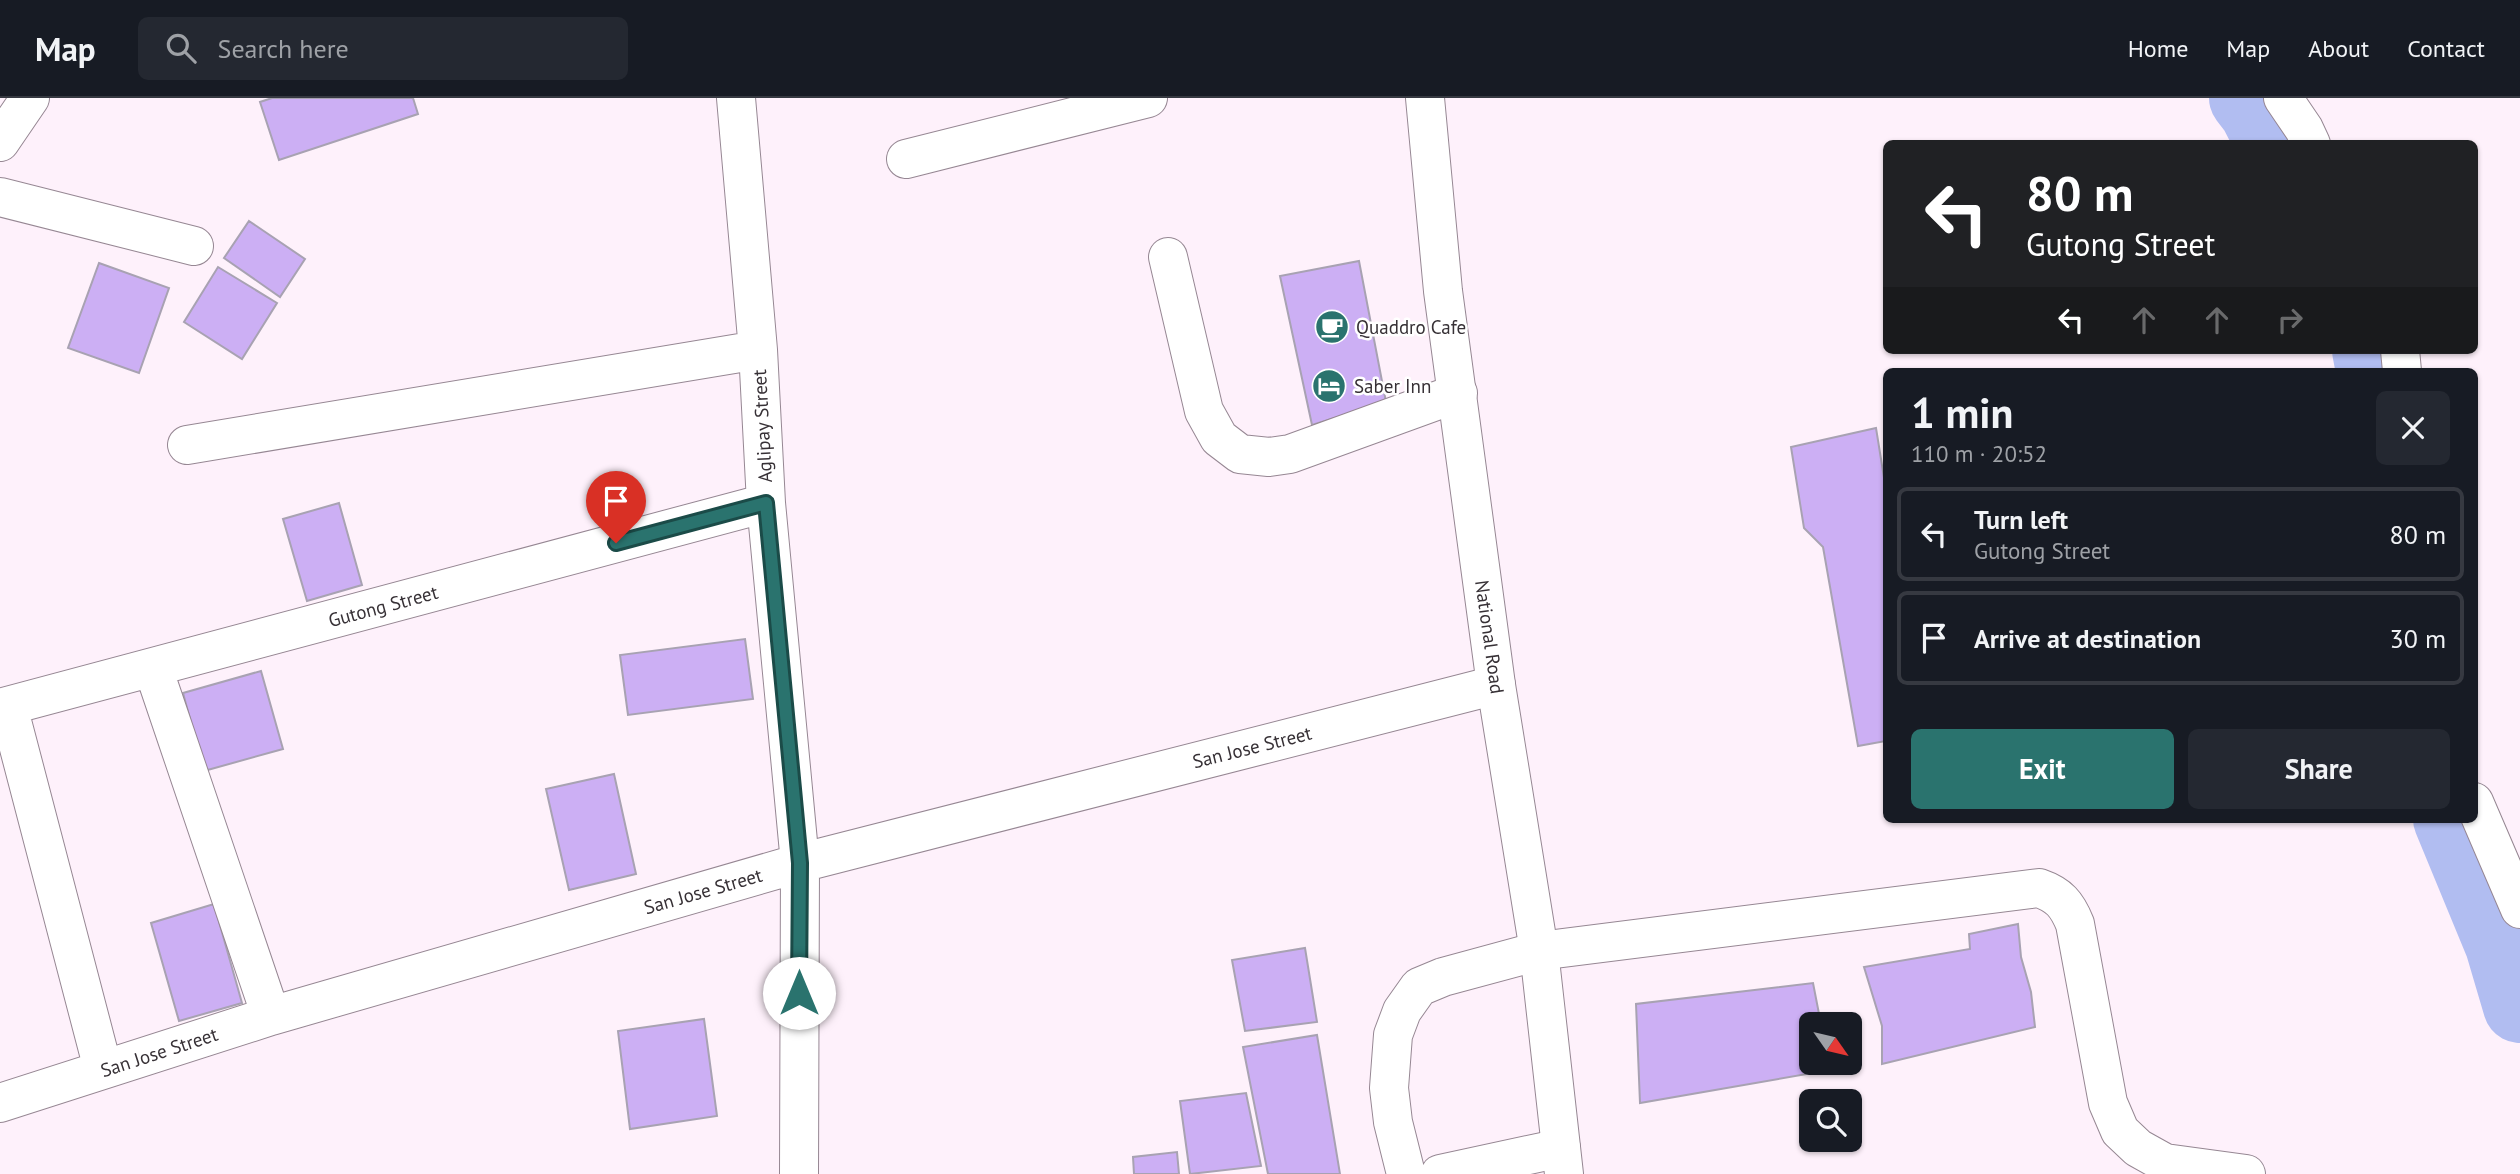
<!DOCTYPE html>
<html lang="en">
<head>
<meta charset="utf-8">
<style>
	body { margin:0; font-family:"PT Sans",sans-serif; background:#242831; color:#f1f3f6; height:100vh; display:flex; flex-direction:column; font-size:26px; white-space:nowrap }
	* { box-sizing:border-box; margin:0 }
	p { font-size:23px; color:#9ea1a6 }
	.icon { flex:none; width:38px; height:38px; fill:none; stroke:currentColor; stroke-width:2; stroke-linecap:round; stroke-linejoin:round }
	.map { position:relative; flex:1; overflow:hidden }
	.drawer { position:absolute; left:1883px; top:270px; width:595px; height:455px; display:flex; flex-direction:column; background:#171b24; border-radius:10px; box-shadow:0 2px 5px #0004 }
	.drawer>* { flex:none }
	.top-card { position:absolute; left:1883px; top:42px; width:595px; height:214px; border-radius:10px; box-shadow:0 2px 5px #0004; background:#202124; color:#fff; overflow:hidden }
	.needle { width:46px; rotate:124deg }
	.controls { position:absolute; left:1799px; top:914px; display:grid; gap:14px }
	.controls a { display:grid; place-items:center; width:63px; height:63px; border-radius:10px; background:#171b24; box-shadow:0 2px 5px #0004; font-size:35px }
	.pin { position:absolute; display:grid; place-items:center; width:60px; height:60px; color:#fff; margin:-72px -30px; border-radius:50% 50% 50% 0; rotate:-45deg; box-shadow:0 0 7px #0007 }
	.pin .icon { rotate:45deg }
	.me { position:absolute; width:77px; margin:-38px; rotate:0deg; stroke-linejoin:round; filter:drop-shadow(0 0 5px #0008) }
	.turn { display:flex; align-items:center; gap:24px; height:147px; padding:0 28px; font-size:32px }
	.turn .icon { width:91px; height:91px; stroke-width:2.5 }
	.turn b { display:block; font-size:49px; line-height:60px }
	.lanes { display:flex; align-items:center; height:66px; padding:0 28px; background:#0003; justify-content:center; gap:35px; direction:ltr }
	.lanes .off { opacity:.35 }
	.round { display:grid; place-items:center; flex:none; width:74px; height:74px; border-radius:10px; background:#242831 }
	.overview { display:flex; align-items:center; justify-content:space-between; height:119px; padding:0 28px }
	h1 { font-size:42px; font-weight:700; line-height:52px }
	.button { display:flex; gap:14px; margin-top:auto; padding:14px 28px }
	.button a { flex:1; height:80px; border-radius:10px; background:#2a736e; color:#fff; font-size:28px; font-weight:700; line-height:80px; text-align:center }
	.button a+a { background:#242831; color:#f1f3f6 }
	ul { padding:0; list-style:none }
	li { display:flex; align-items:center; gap:21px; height:94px; margin:0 14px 10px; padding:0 14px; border:4px solid #363941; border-radius:10px }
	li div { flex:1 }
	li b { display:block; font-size:26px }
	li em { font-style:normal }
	header { display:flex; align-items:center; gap:42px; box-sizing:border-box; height:98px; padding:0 35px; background:#171b24; border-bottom:2px solid #363941 }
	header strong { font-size:33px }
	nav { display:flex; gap:38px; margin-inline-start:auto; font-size:24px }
	.search { width:490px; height:63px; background:#242831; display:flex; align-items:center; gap:18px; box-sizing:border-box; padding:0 24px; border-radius:10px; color:#9ea1a6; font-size:26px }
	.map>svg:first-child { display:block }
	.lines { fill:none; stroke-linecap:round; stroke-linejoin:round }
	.river { stroke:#b1bdf1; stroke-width:74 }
	.building { fill:#ccaff4; stroke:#a8a2b2; stroke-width:2 }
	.minor-casing { stroke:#968793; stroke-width:40 }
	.major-casing { stroke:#968793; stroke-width:40 }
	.minor { stroke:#fff; stroke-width:38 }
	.major { stroke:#fff; stroke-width:38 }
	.route-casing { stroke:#1b4b48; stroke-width:18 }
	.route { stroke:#2a736e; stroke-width:12 }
	.labels { text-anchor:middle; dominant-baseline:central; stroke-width:5; stroke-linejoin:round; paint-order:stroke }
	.poi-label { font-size:19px; fill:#373136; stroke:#fff; text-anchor:start }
	.street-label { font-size:19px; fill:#373136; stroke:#fff }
</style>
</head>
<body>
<header>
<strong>Map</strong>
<div class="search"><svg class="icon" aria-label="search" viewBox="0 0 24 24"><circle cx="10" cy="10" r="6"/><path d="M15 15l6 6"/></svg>Search here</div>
<nav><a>Home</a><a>Map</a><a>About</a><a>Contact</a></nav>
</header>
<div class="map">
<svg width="2520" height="1076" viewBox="0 0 2520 1076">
	<rect width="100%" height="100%" fill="#fef1fb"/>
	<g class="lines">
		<!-- river -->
		<path class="river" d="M2246,0L2256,13L2273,46
			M2369,252L2373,273
			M2450,721L2502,847L2520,908"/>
	</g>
	<!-- building -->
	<path class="building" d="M272,0H413L418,16L279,62L260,4Z
		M249,123L305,161L280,199L224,160Z
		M1359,163L1386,304L1312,327L1280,178Z
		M99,165L169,190L139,275L68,250Z
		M218,169L277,205L242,261L184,224Z
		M1876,330L1886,392V643L1858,648L1823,449L1804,430L1791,349Z
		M339,405L362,487L307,503L283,421Z
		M745,541L753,601L628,617L620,557Z
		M261,573L283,651L204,673L183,595Z
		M614,676L636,776L569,792L546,691Z
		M214,806L242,905L179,923L151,825Z
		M2018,826L2021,859L2031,894L2035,929L1882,966V928L1864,869L1970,851L1969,836Z
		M1305,850L1317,924L1245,933L1232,862Z
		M1813,885L1821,926H1811V964H1829L1830,972L1640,1005L1636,906Z
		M704,921L717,1018L630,1031L618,933Z
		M1317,937L1340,1076H1268L1243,949Z
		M1246,995L1261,1068L1190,1076L1180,1003Z
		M1177,1054L1179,1076H1134L1133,1059Z"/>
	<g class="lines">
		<!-- minor casing -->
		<g class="minor-casing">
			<path id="minor" d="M736,0L758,252L766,405L800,765L799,1076
				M2283,0L2304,31L2311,46
				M0,44L30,0
				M906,61L1148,0
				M0,99L194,148
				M1168,159L1204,313L1219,340L1240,356L1269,359L1290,356L1458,295
				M2400,252L2402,273
				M187,347L758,252
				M153,570L271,918
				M8,608L103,971
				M0,610L766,405
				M2474,704L2520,811
				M0,1005L271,918L800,765L1496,587
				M1406,1076L1393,1024L1389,990L1393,937L1402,913L1419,889L1443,879L1539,853L2039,790C2059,797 2067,806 2075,826L2108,1005L2120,1033L2138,1050L2165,1065L2246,1076
				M1440,1076L1561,1050"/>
		</g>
		<!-- major casing -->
		<g class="major-casing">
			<path id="major" d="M1425,0L1443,193L1496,587L1539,853L1564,1076"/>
		</g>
		<!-- minor -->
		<use href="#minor" class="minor"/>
		<!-- major -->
		<use href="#major" class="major"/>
	</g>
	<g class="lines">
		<!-- route casing -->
		<g class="route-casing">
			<path id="route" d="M616,445L766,405L800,765L799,895"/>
		</g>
		<!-- route -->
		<use href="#route" class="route"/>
	</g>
	<!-- icons -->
	<defs>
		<g id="cafe-disc" transform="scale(1.75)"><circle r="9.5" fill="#2a736e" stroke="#fff"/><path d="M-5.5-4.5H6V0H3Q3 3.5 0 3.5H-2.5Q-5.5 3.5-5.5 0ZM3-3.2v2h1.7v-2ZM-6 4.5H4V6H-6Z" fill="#fff"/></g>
		<g id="hotel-disc" transform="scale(1.75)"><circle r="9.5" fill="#2a736e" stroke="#fff"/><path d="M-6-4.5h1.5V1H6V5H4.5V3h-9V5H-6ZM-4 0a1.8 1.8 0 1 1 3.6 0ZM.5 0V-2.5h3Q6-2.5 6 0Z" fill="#fff"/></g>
	</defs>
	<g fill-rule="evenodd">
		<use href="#cafe-disc" x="1332" y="229"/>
		<use href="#hotel-disc" x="1329" y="288"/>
	</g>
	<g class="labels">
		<!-- poi labels -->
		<g class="poi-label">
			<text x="1356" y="229">Quaddro Cafe</text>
			<text x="1354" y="288">Saber Inn</text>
		</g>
		<!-- street labels -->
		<g class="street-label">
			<text transform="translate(762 328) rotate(-93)">Aglipay Street</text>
			<text transform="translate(383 508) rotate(-15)">Gutong Street</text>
			<text transform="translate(1490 539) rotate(82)">National Road</text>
			<text transform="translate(1252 649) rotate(-14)">San Jose Street</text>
			<text transform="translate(703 793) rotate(-16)">San Jose Street</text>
			<text transform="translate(159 954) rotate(-18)">San Jose Street</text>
		</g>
	</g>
</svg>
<div class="controls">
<a><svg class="needle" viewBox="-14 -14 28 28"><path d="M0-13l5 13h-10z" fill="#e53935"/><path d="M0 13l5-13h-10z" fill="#9ea1a6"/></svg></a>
<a><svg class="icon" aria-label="search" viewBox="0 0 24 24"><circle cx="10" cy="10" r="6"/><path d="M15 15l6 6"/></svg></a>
</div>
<div class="pin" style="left:616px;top:445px;background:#d93025"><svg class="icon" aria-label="arrive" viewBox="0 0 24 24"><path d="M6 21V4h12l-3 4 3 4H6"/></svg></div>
<svg class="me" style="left:799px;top:895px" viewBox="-20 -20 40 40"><circle r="19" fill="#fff"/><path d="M0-13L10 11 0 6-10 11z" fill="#2a736e"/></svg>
<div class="top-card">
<div class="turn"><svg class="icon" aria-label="left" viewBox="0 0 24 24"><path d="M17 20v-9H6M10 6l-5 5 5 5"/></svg><div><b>80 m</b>Gutong Street</div></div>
<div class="lanes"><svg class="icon" aria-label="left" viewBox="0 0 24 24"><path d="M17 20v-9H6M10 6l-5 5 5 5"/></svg><svg class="icon off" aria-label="ahead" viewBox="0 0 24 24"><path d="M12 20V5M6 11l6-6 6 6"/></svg><svg class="icon off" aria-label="ahead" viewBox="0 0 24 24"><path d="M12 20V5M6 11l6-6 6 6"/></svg><svg class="icon off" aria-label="right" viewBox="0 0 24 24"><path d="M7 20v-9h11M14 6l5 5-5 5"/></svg></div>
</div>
<section class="drawer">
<div class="overview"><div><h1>1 min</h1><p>110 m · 20:52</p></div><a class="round"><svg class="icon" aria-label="close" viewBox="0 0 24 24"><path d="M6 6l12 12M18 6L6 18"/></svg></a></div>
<ul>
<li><svg class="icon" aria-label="left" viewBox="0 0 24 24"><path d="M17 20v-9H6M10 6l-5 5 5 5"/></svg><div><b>Turn left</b><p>Gutong Street</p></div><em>80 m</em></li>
<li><svg class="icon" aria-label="arrive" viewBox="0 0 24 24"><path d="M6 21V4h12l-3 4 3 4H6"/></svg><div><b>Arrive at destination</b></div><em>30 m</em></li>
</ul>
<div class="button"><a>Exit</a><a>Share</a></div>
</section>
</div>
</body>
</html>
